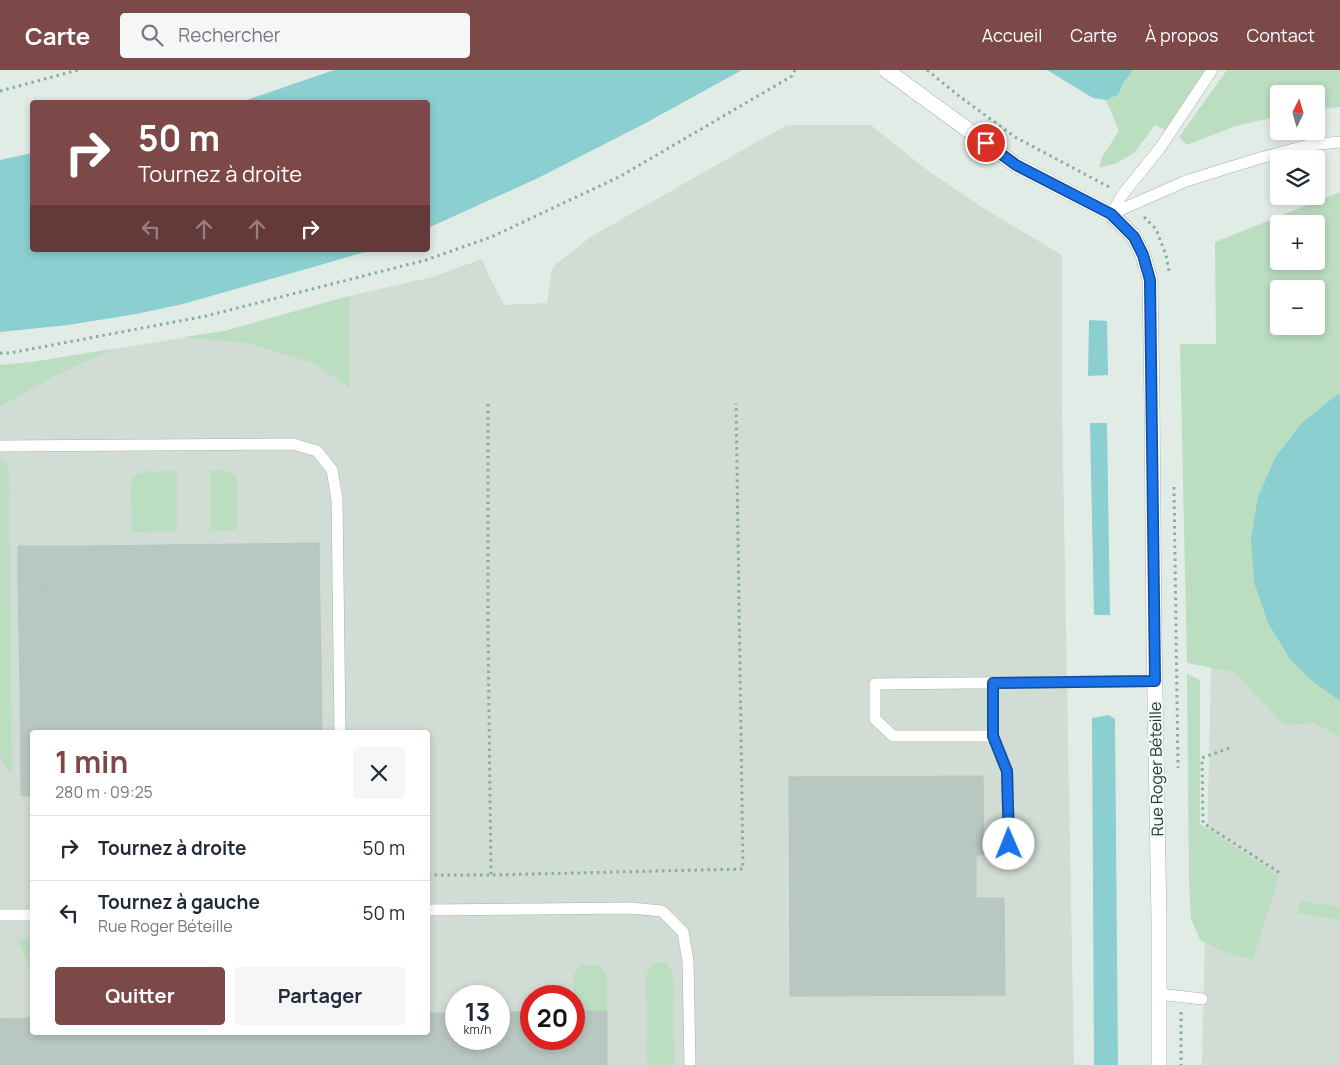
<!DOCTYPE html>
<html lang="fr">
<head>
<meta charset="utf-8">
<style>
	body { margin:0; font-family:Manrope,sans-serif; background:#f6f6f7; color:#1f2937; height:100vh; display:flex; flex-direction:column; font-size:19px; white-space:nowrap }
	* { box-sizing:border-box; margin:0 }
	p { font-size:16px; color:#747a83 }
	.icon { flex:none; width:28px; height:28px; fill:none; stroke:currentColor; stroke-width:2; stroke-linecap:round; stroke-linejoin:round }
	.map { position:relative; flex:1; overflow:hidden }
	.details { position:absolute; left:30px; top:660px; width:400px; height:305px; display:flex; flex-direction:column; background:#fff; border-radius:5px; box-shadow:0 2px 8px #0003 }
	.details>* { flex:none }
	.hud { position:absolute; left:30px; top:30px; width:400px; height:152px; border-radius:5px; box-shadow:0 2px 8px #0003; background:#7d4848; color:#fff; overflow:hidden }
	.needle { width:32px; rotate:5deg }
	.controls { position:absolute; left:1270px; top:15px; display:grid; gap:10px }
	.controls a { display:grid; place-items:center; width:55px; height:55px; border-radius:5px; background:#fff; box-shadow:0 2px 8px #0003; font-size:25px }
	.speed { position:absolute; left:445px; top:915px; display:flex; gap:10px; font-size:25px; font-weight:700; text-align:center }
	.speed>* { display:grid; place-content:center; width:65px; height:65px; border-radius:50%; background:#fff; box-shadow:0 2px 8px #0003; line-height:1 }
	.speed small { font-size:12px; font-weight:400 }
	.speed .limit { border:8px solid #d22; background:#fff; color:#111 }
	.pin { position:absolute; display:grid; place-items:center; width:42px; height:42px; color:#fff; margin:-21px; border:2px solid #fff; border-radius:50%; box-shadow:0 1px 5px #0007 }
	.me { position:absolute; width:55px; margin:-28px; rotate:359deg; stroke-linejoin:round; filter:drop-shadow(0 0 4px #0008) }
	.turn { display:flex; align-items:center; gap:18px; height:105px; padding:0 25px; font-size:22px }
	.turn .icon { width:65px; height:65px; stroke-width:2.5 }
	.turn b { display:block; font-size:35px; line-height:42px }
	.lanes { display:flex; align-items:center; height:48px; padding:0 25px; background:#0003; justify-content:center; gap:25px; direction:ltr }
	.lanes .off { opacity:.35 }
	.round { display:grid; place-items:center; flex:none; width:52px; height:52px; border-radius:5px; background:#f6f6f7 }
	.overview { display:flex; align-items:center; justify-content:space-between; height:85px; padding:0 25px }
	h1 { font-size:30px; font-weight:700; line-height:38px; color:#7d4848 }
	.button { display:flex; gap:10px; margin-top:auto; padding:10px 25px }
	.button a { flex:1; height:58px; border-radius:5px; background:#7d4848; color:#fff; font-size:20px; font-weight:700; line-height:58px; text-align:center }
	.button a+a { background:#f6f6f7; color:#1f2937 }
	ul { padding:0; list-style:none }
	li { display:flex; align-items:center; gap:15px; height:65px; padding:0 25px; border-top:1px solid #e0e1e3 }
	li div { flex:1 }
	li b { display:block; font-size:19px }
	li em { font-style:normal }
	header { display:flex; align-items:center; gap:30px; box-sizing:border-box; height:70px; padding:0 25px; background:#7d4848; color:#fff }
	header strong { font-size:24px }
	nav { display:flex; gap:28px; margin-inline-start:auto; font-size:18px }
	.search { width:350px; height:45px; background:#f6f6f7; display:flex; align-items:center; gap:12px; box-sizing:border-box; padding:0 18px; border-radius:5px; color:#747a83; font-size:19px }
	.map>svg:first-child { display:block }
	.built { fill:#d1dcd5; fill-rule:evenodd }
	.green { fill:#bbddc0; fill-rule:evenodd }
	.water { fill:#8bcfd1 }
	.building { fill:#b8c7bf; stroke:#b5c6bd }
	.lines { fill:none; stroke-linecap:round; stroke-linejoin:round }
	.service-casing { stroke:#a5b4ad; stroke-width:12 }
	.tertiary-casing { stroke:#a5b4ad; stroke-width:16 }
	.path { stroke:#83b09c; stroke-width:3; stroke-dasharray:2.5 4; stroke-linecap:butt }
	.service { stroke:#fff; stroke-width:11 }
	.tertiary { stroke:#fff; stroke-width:15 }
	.route-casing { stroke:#114b97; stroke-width:12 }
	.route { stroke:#1a73e8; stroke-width:9 }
	.labels { text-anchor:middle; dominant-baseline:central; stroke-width:4; stroke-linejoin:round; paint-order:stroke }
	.street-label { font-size:16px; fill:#223e33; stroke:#f3f9f5 }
</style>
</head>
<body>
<header>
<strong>Carte</strong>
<div class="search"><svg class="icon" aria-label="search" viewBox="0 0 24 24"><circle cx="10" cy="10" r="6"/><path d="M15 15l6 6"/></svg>Rechercher</div>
<nav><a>Accueil</a><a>Carte</a><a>À propos</a><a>Contact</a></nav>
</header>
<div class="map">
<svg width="1340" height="995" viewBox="0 0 1340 995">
	<rect width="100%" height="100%" fill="#e2ece7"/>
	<!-- built -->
	<path class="built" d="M787,55H871L927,100L988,141L1062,185V336L1074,995H0V295L33,292L225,261L349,226L432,207L482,189L487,202L504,235L547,233L552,200L556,194L592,166ZM32,662H428V962H32ZM456,926H499V969H456ZM531,926H574V969H531Z
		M1340,129V995H1202L1217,337L1279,256H1316V191Z"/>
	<!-- green -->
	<path class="green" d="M1133,0H1214L1170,62L1155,55L1135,82L1117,93L1099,98L1102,87L1119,61L1106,30L1118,25L1124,12Z
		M1227,0H1340V37L1316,40V24H1279V46L1236,56L1187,75L1179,67Z
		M1340,122V324L1334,327L1268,553L1290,589L1311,610L1340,631V667L1314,653L1285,655L1234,602L1187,593L1180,274H1216L1215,172ZM1279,154H1316V191H1279ZM1279,219H1316V256H1279Z
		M349,226L350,318L313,293L247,273L184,267L225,261Z
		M112,279L55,306L0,336V295L33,292Z
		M0,389L6,392L9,403L12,705L0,689Z
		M177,400V461L132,462L131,414L134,406L144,402Z
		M210,400H223L231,402L237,409V460L210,461Z
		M1187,604L1200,610V754L1279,806L1253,890L1225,882L1200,870L1191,848L1189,812Z
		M1300,831L1340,837V850L1297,843Z
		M32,869V897H31L17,870Z
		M666,892L673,904L674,995H647L646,904L654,893Z
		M580,895H600L607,909V941H574L573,906Z"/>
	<!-- water -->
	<path class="water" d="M334,0H742L642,55L538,108L428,158V32H241Z
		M1047,0H1133L1124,12L1118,25L1106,30L1093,28Z
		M32,83V180H371L317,196L183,234L136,244L68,255L0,262V90Z
		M1089,250L1107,251L1108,305L1088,306Z
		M1340,324V631L1311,610L1290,589L1268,553L1254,512L1251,469L1258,427L1275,388L1301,354L1334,327Z
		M1090,353H1107L1110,545H1094Z
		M1109,645L1115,649L1118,995H1094L1092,648Z"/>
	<!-- building -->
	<path class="building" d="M319,473L322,662H93L91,476Z
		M18,476H91L93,662H32V726H21L20,616H48L47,515H18Z
		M18,515H47L48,616H20Z
		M983,706L984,785H976V828H1004L1005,925L790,926L789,707Z
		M574,941H607V995H0V949L32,948V962H428V943H456V969H499V942H531V969H574Z"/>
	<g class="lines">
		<!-- service casing -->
		<g class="service-casing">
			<path id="service" d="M1111,144L1186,111L1260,88L1309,75L1340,72
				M1111,144L1123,124L1160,78L1212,0
				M0,376L293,374L317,381L332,400L337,429L340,662
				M993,613V666H893L875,649V614L1155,611
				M993,666L1007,701L1009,775
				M428,840L630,838L662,841L683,862L688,891L690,995
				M0,845H32
				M1159,924L1202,929"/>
		</g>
		<!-- tertiary casing -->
		<g class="tertiary-casing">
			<path id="tertiary" d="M886,0L1016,95L1111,144L1134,167L1143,185L1150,210L1152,335L1154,567L1159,850V995"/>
		</g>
		<!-- path -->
		<path class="path" d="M927,0L959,26L1015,67L1109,117
			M0,21L78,0
			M1144,147L1156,159L1166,185L1169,201
			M0,283H10L206,246L426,190L491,167L619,107L792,6L795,0
			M488,334V563L491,805
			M1174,417L1178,698
			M1229,678L1202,688L1203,753L1280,803
			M428,805H491L743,799L736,333
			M1181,942V995"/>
		<!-- service -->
		<use href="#service" class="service"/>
		<!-- tertiary -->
		<use href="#tertiary" class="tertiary"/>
	</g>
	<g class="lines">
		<!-- route casing -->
		<g class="route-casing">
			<path id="route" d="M986,73L1016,95L1111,144L1134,167L1143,185L1150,210L1155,611L993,613V666L1007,701L1009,774"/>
		</g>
		<!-- route -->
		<use href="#route" class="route"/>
	</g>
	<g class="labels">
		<!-- street labels -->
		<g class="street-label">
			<text transform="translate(1156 699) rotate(-91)">Rue Roger Béteille</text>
		</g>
	</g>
</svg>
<div class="controls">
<a><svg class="needle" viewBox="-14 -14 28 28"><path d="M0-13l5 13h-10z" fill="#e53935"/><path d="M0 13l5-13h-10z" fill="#747a83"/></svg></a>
<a><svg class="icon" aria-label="layers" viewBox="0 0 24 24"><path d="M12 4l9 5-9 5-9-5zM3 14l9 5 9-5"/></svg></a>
<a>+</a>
<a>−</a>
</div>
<div class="speed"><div>13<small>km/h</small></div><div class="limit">20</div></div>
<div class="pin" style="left:986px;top:73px;background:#d93025"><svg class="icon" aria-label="arrive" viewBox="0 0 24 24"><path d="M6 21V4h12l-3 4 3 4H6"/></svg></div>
<svg class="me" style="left:1009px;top:774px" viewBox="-20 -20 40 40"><circle r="19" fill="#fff"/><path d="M0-13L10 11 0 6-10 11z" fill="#1a73e8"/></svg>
<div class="hud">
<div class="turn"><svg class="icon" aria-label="right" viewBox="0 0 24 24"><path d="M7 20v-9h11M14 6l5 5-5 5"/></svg><div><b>50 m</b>Tournez à droite</div></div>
<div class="lanes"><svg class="icon off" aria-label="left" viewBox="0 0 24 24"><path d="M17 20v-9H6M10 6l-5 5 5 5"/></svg><svg class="icon off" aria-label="ahead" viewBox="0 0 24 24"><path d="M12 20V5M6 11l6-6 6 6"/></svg><svg class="icon off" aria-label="ahead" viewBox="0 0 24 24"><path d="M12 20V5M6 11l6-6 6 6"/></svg><svg class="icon" aria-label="right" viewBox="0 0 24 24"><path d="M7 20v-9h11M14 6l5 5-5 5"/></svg></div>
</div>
<section class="details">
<div class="overview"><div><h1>1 min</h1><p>280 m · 09:25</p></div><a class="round"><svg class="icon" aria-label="close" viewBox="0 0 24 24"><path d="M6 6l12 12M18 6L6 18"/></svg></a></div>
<ul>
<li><svg class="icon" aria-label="right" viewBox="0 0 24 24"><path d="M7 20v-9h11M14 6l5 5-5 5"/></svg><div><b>Tournez à droite</b></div><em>50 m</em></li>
<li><svg class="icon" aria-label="left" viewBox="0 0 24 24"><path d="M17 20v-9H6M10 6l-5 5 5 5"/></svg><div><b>Tournez à gauche</b><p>Rue Roger Béteille</p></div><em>50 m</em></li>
</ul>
<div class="button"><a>Quitter</a><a>Partager</a></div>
</section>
</div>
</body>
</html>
